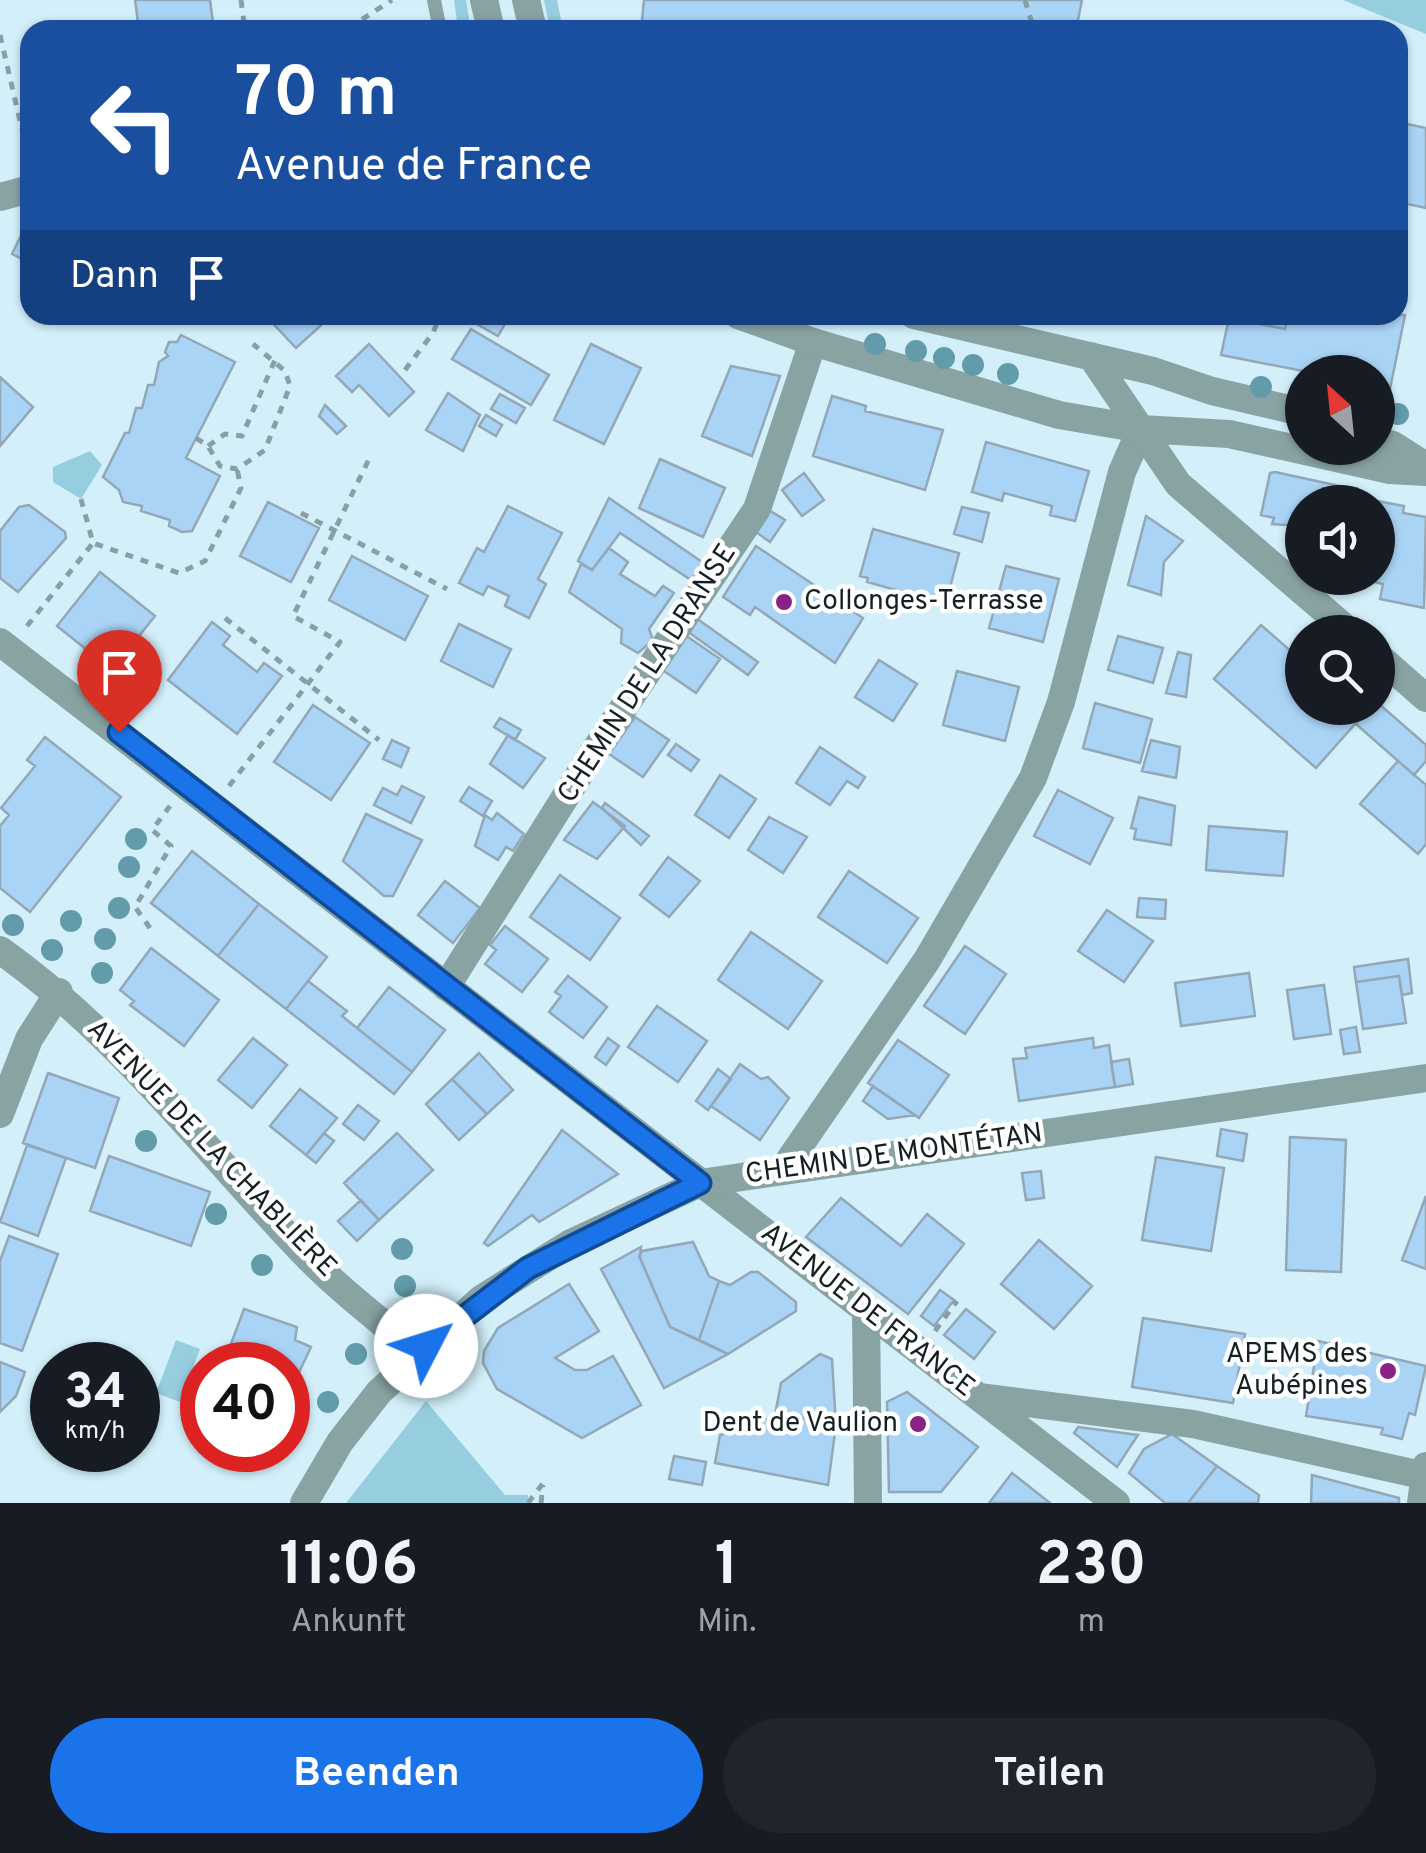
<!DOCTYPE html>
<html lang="de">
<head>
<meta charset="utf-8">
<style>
	body { margin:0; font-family:Overpass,sans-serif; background:#20242c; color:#f1f3f6; height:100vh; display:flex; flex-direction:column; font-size:38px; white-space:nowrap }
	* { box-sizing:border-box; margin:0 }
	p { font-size:32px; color:#9ea1a6 }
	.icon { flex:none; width:55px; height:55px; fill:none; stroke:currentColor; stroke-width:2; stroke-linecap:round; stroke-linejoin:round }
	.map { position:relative; height:1503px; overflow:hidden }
	.panel { display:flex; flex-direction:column; background:#171b24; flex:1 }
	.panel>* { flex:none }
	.top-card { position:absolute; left:20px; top:20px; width:1388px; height:305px; border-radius:30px; box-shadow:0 2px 8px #0004; background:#1a4fa0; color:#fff; overflow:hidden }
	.needle { width:65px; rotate:333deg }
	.tools { position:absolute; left:1285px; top:355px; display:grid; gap:20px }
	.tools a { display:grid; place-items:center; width:110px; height:110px; border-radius:50%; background:#171b24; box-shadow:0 2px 8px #0004; font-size:50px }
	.speed { position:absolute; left:30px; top:1342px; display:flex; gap:20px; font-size:50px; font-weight:700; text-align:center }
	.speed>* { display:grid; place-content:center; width:130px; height:130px; border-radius:50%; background:#171b24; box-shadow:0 2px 8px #0004; line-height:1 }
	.speed small { font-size:25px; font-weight:400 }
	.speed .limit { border:15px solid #d22; background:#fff; color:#111 }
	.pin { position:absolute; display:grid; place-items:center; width:85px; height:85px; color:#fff; margin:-102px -42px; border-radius:50% 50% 50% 0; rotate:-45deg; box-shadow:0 0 10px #0007 }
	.pin .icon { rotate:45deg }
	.me { position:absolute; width:110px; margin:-55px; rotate:50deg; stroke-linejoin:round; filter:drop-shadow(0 0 8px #0008) }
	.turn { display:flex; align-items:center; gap:35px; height:210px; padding:0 50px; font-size:45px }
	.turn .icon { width:130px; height:130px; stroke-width:2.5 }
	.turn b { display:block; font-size:70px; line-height:85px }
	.then { display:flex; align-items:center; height:95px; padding:0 50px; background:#0003; gap:20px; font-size:38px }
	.eta { display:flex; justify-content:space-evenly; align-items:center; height:170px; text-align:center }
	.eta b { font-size:60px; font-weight:700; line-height:70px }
	.primary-button { display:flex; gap:20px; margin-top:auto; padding:20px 50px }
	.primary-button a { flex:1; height:115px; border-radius:60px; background:#1a73e8; color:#fff; font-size:40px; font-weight:700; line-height:115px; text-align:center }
	.primary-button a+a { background:#20242c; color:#f1f3f6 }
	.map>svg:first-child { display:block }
	.green { fill:#96cee0 }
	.building { fill:#aad4f5; stroke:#93a7b7; stroke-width:2.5 }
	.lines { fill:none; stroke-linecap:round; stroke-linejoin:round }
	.path { stroke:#899fa6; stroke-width:5; stroke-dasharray:8 8; stroke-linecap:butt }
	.service { stroke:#89a3a3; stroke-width:14 }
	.minor { stroke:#89a3a3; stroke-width:28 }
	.tertiary { stroke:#89a3a3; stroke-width:28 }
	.tree { fill:#629cab }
	.route-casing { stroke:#114b97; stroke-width:25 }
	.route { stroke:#1a73e8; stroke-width:18 }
	.poi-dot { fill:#892187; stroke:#fff; stroke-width:4 }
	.labels { text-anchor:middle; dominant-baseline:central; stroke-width:9; stroke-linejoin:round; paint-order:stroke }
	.poi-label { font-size:28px; fill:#152023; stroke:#fff; text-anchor:end }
	.street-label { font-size:28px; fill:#152023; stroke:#fff }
</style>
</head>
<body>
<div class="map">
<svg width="1426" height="1503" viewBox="0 0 1426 1503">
	<rect width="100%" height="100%" fill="#d3f0fa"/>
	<!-- green -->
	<path class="green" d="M454,0H466L471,30H458Z
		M544,0H557L563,30H550Z
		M1343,0H1426V34Z
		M90,451L102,465L81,499L53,482V467Z
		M176,1340L200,1349L180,1402L156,1393Z
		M426,1401L505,1495H528V1503H346Z"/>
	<!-- building -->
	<path class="building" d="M135,0H210L214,30H139Z
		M644,0H1082L1076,30H641Z
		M1398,122L1426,128V208L1398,202Z
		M30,217V263L12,254Z
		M265,315H324L328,319L296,348Z
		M479,315H510L498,336L475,323Z
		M1215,315H1288L1285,329Z
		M1288,315H1405L1390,389L1378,387V372H1308L1221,355L1229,318L1285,329Z
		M471,329L549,375L531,405L452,359Z
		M181,335L235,362L186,458L220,476L192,531L182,532L169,526L170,520L141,511L142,506L123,502L119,490L103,477L125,433H129L136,408H142L148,385H154L159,362L168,356L165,352L169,342H177Z
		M369,344L414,392L389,416L359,385L352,392L336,376Z
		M591,344L641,368L604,444L554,420Z
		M731,366L780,376L752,456L702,436Z
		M0,377L33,407L0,446Z
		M448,393L480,415L463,451L426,430Z
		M500,394L525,408L516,423L491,409Z
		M832,396L866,406L865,411L943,430L925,490L813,456Z
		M325,405L346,426L337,434L319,416Z
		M486,415L502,425L496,436L479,426Z
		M986,442L1089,471L1075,521L1050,515L1052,506L1004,493L1002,501L972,492Z
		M660,459L725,488L703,537L639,508Z
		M1275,472L1344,487L1341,502H1302V526L1272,524L1274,518L1261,515L1270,473Z
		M804,473L824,500L802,516L782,490Z
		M609,498L705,564L691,580L620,533L592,570L578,561Z
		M1377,501L1404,506L1403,513L1426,517L1424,608L1380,599L1383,584L1362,579L1378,578Z
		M268,502L319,528L291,582L240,556Z
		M29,505L65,532L66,538L18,592L0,578V531L19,507Z
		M508,506L562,533L538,579L546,584L529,618L505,606L509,596L488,586L483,595L459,583L477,548L484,552Z
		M962,507L989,513L982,542L954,534Z
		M767,509L785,520L770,542L753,530Z
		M1146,516L1183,541L1164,562L1161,595L1128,585Z
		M873,529L959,553L947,599L939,597L938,602L867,582L868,578L860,576Z
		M756,546L863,618L835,663L755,607L750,615L723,597Z
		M609,548L628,562L620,574L655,596L663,586L674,593L649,629L653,640L638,653L621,643L622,629L569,592L581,564L592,570Z
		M352,556L428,596L405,640L329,600Z
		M1006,566L1059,579L1043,642L989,628Z
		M100,572L155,616L112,670L57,626Z
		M696,618L758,662L748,675L687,631Z
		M212,622L230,636L223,645L257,672L264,663L282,676L237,734L168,680Z
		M459,624L511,649L493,687L441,661Z
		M1261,625L1300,659L1291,669L1302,679V708H1356L1364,714L1316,768L1214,679Z
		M685,635L720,659L696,693L661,669Z
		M1118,636L1163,648L1153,683L1108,670Z
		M1178,652L1191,655L1186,697L1166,693Z
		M879,660L917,684L893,721L855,697Z
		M957,671L1019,687L1005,741L943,725Z
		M1095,703L1152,719L1140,763L1083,748Z
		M1378,703L1426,745V761L1414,775L1356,724L1364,714L1356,708H1378Z
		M313,705L370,743L331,800L274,762Z
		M635,717L669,740L643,777L609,754Z
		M500,718L521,730L515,740L494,727Z
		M508,735L545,758L523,788L490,764Z
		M45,737L121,797L30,912L0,888V826L9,815L1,808L35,766L27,760Z
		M392,740L409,748L401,767L383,759Z
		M1151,740L1180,747L1176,778L1142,771Z
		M676,744L699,760L691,771L668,755Z
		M820,747L865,777L858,788L847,781L830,805L796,783Z
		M1398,761L1426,785V844L1418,854L1360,804Z
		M720,775L756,799L729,838L695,815Z
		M402,786L424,797L411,823L374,805L383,788L397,795Z
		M469,787L492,801L483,816L460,801Z
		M1058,790L1113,818L1090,864L1034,836Z
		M1139,797L1175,806L1171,845L1134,839L1136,829L1131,828Z
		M593,802L625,826L597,859L564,840Z
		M605,803L649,836L641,845L602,808Z
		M497,813L524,834L513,851L506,847L498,860L475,846L485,815L492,820Z
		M366,814L422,840L393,896H384L343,861Z
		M769,817L807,837L783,873L748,850Z
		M1209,826L1287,832L1283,876L1206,870Z
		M192,851L259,904L218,956L151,903Z
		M668,857L700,881L669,917L640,895Z
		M849,871L918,918L887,963L818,917Z
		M560,875L620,918L590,960L530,917Z
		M445,881L480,908L453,943L418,915Z
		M1139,898L1166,900L1165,919L1137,917Z
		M259,904L327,957L286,1009L218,956Z
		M1107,910L1153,941L1124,982L1078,951Z
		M505,926L548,959L522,992L485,964L496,950L490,945Z
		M751,932L822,981L788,1029L718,980Z
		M965,946L1006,974L965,1034L924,1006Z
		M151,948L219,1000L184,1046L130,1005L134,1001L120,990Z
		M1408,959L1412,993L1402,995L1399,976L1356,982L1354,967Z
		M1249,973L1255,1016L1181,1026L1175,983Z
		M568,976L607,1007L583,1038L549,1012L561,996L555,992Z
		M1399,976L1406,1023L1363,1029L1356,982Z
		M308,981L347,1011L342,1016L412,1072L394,1094L286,1009Z
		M1324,985L1331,1034L1294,1039L1287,990Z
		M389,987L445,1030L412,1072L357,1028Z
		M657,1006L707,1041L678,1082L628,1047Z
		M1356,1027L1360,1052L1344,1054L1340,1030Z
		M253,1038L287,1065L252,1108L218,1080Z
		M608,1038L619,1046L606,1065L595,1057Z
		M1093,1038L1094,1048L1109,1045L1115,1087L1019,1101L1013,1059L1027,1058L1025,1048Z
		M898,1040L949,1075L919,1118L868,1083Z
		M479,1053L513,1090L487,1114L452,1079Z
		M1129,1059L1133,1084L1115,1087L1111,1062Z
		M740,1064L761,1079L768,1077L789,1098L760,1140L711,1106Z
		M718,1069L731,1079L708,1110L696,1101Z
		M48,1073L119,1098L95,1168L23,1143Z
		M452,1079L487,1114L459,1140L426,1104Z
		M873,1086L915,1115L888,1119L863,1101Z
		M300,1089L337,1118L306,1155L270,1126Z
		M358,1105L379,1121L364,1140L343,1124Z
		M1221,1129L1247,1134L1243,1161L1217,1156Z
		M562,1130L618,1174L539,1222L532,1215L488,1246L484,1243Z
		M324,1133L334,1141L316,1163L306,1155Z
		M397,1133L433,1170L379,1220L344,1183Z
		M1290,1137L1346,1140L1341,1272L1286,1270Z
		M27,1145L66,1158L38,1236L0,1222Z
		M109,1156L210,1192L191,1246L90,1211Z
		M1156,1157L1224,1168L1211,1251L1142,1240Z
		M1041,1171L1044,1198L1026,1200L1022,1173Z
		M1426,1196V1269L1402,1260Z
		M841,1198L901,1246L927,1214L964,1244L908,1314L806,1237Z
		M361,1200L379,1220L357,1241L338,1221Z
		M9,1236L58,1254L22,1351L0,1343V1261Z
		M1039,1240L1092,1286L1054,1329L1001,1284Z
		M693,1242L709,1276L719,1281L699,1340L670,1327L639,1256L642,1251Z
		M641,1247L640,1258L670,1327L728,1354L664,1388L601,1269Z
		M751,1272H758L796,1302V1311L728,1354L699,1340L719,1281L730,1285Z
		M569,1284L599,1331L555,1358L575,1370H587L613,1356L641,1405L582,1438L497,1389L483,1363L484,1351L498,1328Z
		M940,1290L954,1300L934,1326L921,1316Z
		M244,1309L297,1327L295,1340L311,1347L294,1383L288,1380V1365H223Z
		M966,1309L995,1332L974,1359L944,1335Z
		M1143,1318L1245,1334L1233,1403L1132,1387Z
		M1318,1341L1426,1366L1415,1415L1409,1413L1402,1439L1381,1434L1383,1428L1306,1416Z
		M820,1354L832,1359L836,1425L793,1416L792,1423L774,1420L781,1383Z
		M0,1362L25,1372L16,1396L0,1412Z
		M907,1392L978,1447L941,1492H889L887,1402Z
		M744,1416L792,1423L793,1416L836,1425L828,1485L715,1463L720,1435L740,1429Z
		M1078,1427L1138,1435L1117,1467L1074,1433Z
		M1172,1434L1217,1466L1188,1503H1165L1129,1473L1144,1449Z
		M674,1456L706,1462L702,1485L669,1479Z
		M1217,1466L1259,1495L1258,1503H1188Z
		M1012,1473L1050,1503H989Z
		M1312,1475L1399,1498V1503H1311Z"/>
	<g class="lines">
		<!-- path -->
		<path class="path" d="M241,0L245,30
			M1025,0L1034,30
			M332,30L358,22L392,0
			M0,35L30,164
			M405,370L433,333L440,315
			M196,438L208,446L220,466L237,469L265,450L290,386L285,371L253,344
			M208,446L225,434L242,436L275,360
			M81,499L93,543L179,573L205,561L241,488L237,469
			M301,513L447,589
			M225,618L379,740
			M27,626L93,543
			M229,786L340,642L293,616L371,455
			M150,928L135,907L171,846L152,830L170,806
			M935,1331L957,1301
			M528,1503L544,1482
			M541,1503L543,1485"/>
		<!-- service -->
		<path class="service" d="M434,0L440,30"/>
		<!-- minor -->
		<path class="minor" d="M0,197L30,189
			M0,642L1116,1503
			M0,950C122,1037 201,1146 303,1252C338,1289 380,1320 418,1353
			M446,987L591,756L757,509L813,342
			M0,1114L29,1039L59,992
			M782,1171L927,960L1033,778L1061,702L1122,472L1141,429
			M866,1310L868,1503
			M979,1397L1193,1424L1426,1476
			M1421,1503L1426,1466"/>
		<!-- tertiary -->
		<path class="tertiary" d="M484,0L491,30
			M526,0L533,30
			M738,315L813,342L1059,415L1141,429L1229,434L1390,470L1426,472
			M914,315L1153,371L1212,391L1302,412
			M1091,356L1178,484L1350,632
			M1378,441L1393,445L1426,466
			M1378,656L1426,698
			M304,1503L340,1442L379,1392L481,1299L569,1244L700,1183L1426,1078"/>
	</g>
	<!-- trees -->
	<g class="tree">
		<circle cx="875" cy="344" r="11"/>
		<circle cx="916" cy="351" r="11"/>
		<circle cx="944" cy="358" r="11"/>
		<circle cx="973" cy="365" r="11"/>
		<circle cx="1008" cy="374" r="11"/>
		<circle cx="1261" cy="387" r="11"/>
		<circle cx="1398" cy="414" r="11"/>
		<circle cx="136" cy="839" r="11"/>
		<circle cx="129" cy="867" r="11"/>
		<circle cx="119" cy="908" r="11"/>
		<circle cx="71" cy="921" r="11"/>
		<circle cx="13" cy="925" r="11"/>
		<circle cx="105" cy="939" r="11"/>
		<circle cx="52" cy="950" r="11"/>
		<circle cx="102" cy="973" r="11"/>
		<circle cx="146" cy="1141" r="11"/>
		<circle cx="216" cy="1214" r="11"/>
		<circle cx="402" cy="1249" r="11"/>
		<circle cx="262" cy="1265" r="11"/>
		<circle cx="405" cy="1286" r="11"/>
		<circle cx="356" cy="1354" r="11"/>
		<circle cx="328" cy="1402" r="11"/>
	</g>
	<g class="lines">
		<!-- route casing -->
		<g class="route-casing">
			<path id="route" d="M119,732L700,1183L528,1268L426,1346"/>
		</g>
		<!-- route -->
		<use href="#route" class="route"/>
	</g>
	<!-- markers -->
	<g class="poi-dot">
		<circle cx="784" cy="602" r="10"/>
		<circle cx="1388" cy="1371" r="10"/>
		<circle cx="918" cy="1424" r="10"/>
	</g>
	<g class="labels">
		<!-- poi labels -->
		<g class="poi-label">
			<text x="804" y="602" text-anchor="start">Collonges-Terrasse</text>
			<text x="1368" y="1355">APEMS des<tspan x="1368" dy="32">Aubépines</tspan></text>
			<text x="898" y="1424">Dent de Vaulion</text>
		</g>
		<!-- street labels -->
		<g class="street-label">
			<text transform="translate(648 674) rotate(-57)">CHEMIN DE LA DRANSE</text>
			<text transform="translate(211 1149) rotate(46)">AVENUE DE LA CHABLIÈRE</text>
			<text transform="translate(894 1155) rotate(-8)">CHEMIN DE MONTÉTAN</text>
			<text transform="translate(867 1311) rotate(38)">AVENUE DE FRANCE</text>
		</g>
	</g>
</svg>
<div class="tools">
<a><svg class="needle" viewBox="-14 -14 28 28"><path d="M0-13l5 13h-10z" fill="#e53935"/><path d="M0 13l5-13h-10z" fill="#9ea1a6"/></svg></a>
<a><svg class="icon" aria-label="sound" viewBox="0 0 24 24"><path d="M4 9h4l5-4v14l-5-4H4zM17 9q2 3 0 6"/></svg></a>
<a><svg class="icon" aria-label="search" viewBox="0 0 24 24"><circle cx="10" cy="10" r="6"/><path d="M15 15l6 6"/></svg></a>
</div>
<div class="speed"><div>34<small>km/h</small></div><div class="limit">40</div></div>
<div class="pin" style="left:119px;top:732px;background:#d93025"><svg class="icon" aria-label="arrive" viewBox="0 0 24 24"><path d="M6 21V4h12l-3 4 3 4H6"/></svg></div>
<svg class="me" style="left:426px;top:1346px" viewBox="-20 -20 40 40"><circle r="19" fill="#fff"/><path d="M0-13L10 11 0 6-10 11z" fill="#1a73e8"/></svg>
<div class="top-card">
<div class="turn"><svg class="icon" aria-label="left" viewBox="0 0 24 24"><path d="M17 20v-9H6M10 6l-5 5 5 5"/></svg><div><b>70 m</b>Avenue de France</div></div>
<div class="then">Dann<svg class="icon" aria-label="arrive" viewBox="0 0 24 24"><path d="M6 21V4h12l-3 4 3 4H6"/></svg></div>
</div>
</div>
<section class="panel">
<div class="eta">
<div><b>11:06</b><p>Ankunft</p></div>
<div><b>1</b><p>Min.</p></div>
<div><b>230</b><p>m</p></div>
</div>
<div class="primary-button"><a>Beenden</a><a>Teilen</a></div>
</section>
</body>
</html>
